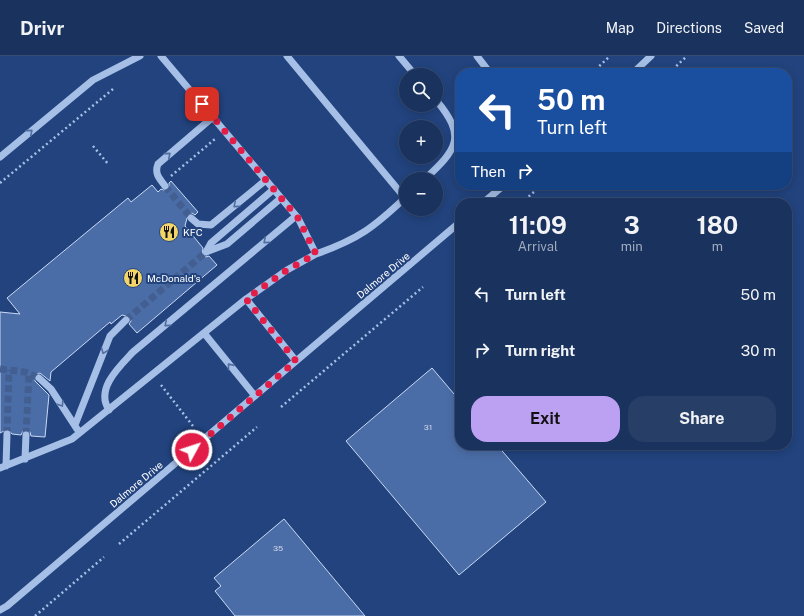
<!DOCTYPE html>
<html lang="en">
<head>
<meta charset="utf-8">
<style>
	body { margin:0; font-family:"Public Sans",sans-serif; background:#273e67; color:#f1f3f6; height:100vh; display:flex; flex-direction:column; font-size:15px; white-space:nowrap }
	* { box-sizing:border-box; margin:0 }
	p { font-size:13px; color:#9faabc }
	.icon { flex:none; width:22px; height:22px; fill:none; stroke:currentColor; stroke-width:2; stroke-linecap:round; stroke-linejoin:round }
	.map { position:relative; flex:1; overflow:hidden }
	.drawer { position:absolute; left:455px; top:142px; width:337px; height:252px; display:flex; flex-direction:column; background:#1a325e; border-radius:16px; box-shadow:0 2px 10px #0003,0 0 0 1px #384d73 }
	.drawer>* { flex:none }
	.hud { position:absolute; left:455px; top:12px; width:337px; height:122px; border-radius:16px; box-shadow:0 2px 10px #0003,0 0 0 1px #384d73; background:#1a4fa0; color:#fff; overflow:hidden }
	.buttons { position:absolute; left:399px; top:12px; display:grid; gap:8px }
	.buttons a { display:grid; place-items:center; width:44px; height:44px; border-radius:50%; background:#1a325e; box-shadow:0 2px 10px #0003,0 0 0 1px #384d73; font-size:20px }
	.pin { position:absolute; display:grid; place-items:center; width:34px; height:34px; color:#fff; margin:-17px; border-radius:8px; box-shadow:0 2px 6px #0006 }
	.me { position:absolute; width:44px; margin:-22px; rotate:50deg; stroke-linejoin:round; filter:drop-shadow(0 0 3px #0008) }
	.turn { display:flex; align-items:center; gap:14px; height:84px; padding:0 16px; font-size:18px }
	.turn .icon { width:52px; height:52px; stroke-width:2.5 }
	.turn b { display:block; font-size:28px; line-height:34px }
	.then { display:flex; align-items:center; height:38px; padding:0 16px; background:#0003; gap:8px; font-size:15px }
	.eta { display:flex; justify-content:space-evenly; align-items:center; height:68px; text-align:center }
	.eta b { font-size:24px; font-weight:700; line-height:28px }
	.action { display:flex; gap:8px; margin-top:auto; padding:8px 16px }
	.action a { flex:1; height:46px; border-radius:16px; background:#bca0f2; color:#111; font-size:16px; font-weight:700; line-height:46px; text-align:center }
	.action a+a { background:#273e67; color:#f1f3f6 }
	ul { padding:0; list-style:none }
	li { display:flex; align-items:center; gap:12px; height:56px; padding:0 16px }
	li div { flex:1 }
	li b { display:block; font-size:15px }
	li em { font-style:normal }
	header { display:flex; align-items:center; gap:24px; box-sizing:border-box; height:56px; padding:0 20px; background:#1a325e; border-bottom:1px solid #384d73 }
	header strong { font-size:19px }
	nav { display:flex; gap:22px; margin-inline-start:auto; font-size:14px }
	.map>svg:first-child { display:block }
	.building { fill:#4b6da7; stroke:#cadaf5 }
	.lines { fill:none; stroke-linecap:round; stroke-linejoin:round }
	.minor-tunnel { stroke:#435f91; stroke-width:7; stroke-dasharray:7 3.5; stroke-linecap:butt }
	.path { stroke:#a6bfe6; stroke-width:2.5; stroke-dasharray:2 3; stroke-linecap:butt }
	.minor { stroke:#a6bfe6; stroke-width:7 }
	.oneway { stroke:#506ea2 }
	.route { stroke:#e11d48; stroke-width:7; stroke-dasharray:0 12.6 }
	.labels { text-anchor:middle; dominant-baseline:central; stroke-width:4; stroke-linejoin:round; paint-order:stroke }
	.number-label { font-size:8px; fill:#d2dae9 }
	.poi-label { font-size:10px; fill:#fff; stroke:#22437e; text-anchor:start }
	.street-label { font-size:10px; fill:#fff; stroke:#22437e }
</style>
</head>
<body>
<header>
<strong>Drivr</strong>
<nav><a>Map</a><a>Directions</a><a>Saved</a></nav>
</header>
<div class="map">
<svg width="804" height="560" viewBox="0 0 804 560">
	<rect width="100%" height="100%" fill="#22437e"/>
	<!-- building -->
	<path class="building" d="M171,125L198,156L195,159L192,157L188,158L185,170L203,192L202,199L206,201L209,200L217,209L137,277L129,268L131,265L130,261L122,259L111,268L110,266L51,316L50,325L40,317L36,318L34,321L35,325L49,339L45,381L31,380L30,376L27,374L23,375L21,379L12,378L8,373L0,377V256L20,258L7,242L128,142L131,146L152,129L158,136L161,133L166,135L169,132V127Z
		M432,312L460,345V389H497L546,446L459,519L346,385Z
		M284,463L365,560H235L215,535L221,530L214,522Z"/>
	<g class="lines">
		<!-- minor-tunnel -->
		<path class="minor-tunnel" d="M165,130L191,162
			M126,264L206,196
			M0,313L25,316L39,322
			M7,378L9,314
			M26,379L29,317"/>
		<!-- path -->
		<path class="path" d="M592,17L610,0
			M669,17L687,0
			M93,90L109,109
			M171,120L215,83
			M0,127L113,33
			M521,147L542,129
			M457,203L460,200
			M161,329L193,370
			M281,351L423,231
			M119,488L257,371
			M35,560L104,501"/>
		<!-- minor -->
		<path class="minor" d="M287,0L405,142
			M399,0L415,19
			M477,0L490,17
			M633,17L651,0
			M0,101L93,24L140,0
			M425,123C457,93 467,81 436,44
			M165,130C160,123 154,118 158,108L213,61
			M483,147L504,129
			M191,162L198,168L211,169L266,124
			M206,196L227,188L281,142
			M206,196L211,187L274,133
			M316,198C359,183 374,171 406,141
			M246,243L296,305
			M204,277L255,340
			M39,322L51,333L77,373
			M109,354C95,333 119,311 133,296L296,160
			M75,369L110,280L126,264
			M25,403L26,379
			M6,410L7,378
			M0,412L72,383L246,243L287,214L316,198L298,162L161,0
			M0,554L7,550L460,166"/>
	</g>
	<!-- one-way arrows -->
	<defs><path id="oneway-chevron" d="M-2-3.5L2.5 0L-2 3.5" fill="none" stroke-width="1.6" stroke-linecap="round" stroke-linejoin="round"/></defs>
	<g class="oneway">
		<use href="#oneway-chevron" transform="translate(30 76) rotate(-40)"/>
		<use href="#oneway-chevron" transform="translate(168 99) rotate(-40)"/>
		<use href="#oneway-chevron" transform="translate(236 149) rotate(140)"/>
		<use href="#oneway-chevron" transform="translate(266 185) rotate(140)"/>
		<use href="#oneway-chevron" transform="translate(167 268) rotate(140)"/>
		<use href="#oneway-chevron" transform="translate(104 295) rotate(112)"/>
		<use href="#oneway-chevron" transform="translate(230 310) rotate(-129)"/>
		<use href="#oneway-chevron" transform="translate(61 348) rotate(58)"/>
	</g>
	<g class="lines">
		<!-- route -->
		<path class="route" d="M192,394L296,305L246,243L287,214L316,198L298,162L202,48"/>
	</g>
	<!-- icons -->
	<defs>
		<g id="restaurant-disc" transform="scale(1)"><circle r="9.5" fill="#f2d469" stroke="#22437e"/><path d="M-5-6h1v4h1v-4h1v4h1v-4h1v5L-1.5 .5V6h-2V.5L-5-1ZM5-6V6H3V1.5H1.5Q1.5-4 5-6Z" fill="#111"/></g>
	</defs>
	<g fill-rule="evenodd">
		<use href="#restaurant-disc" x="169" y="176"/>
		<use href="#restaurant-disc" x="133" y="222"/>
	</g>
	<g class="labels">
		<!-- number labels -->
		<g class="number-label">
			<text x="428" y="371">31</text>
			<text x="278" y="492">35</text>
		</g>
		<!-- poi labels -->
		<g class="poi-label">
			<text x="183" y="176">KFC</text>
			<text x="147" y="222">McDonald's</text>
		</g>
		<!-- street labels -->
		<g class="street-label">
			<text transform="translate(383 219) rotate(-40)">Dalmore Drive</text>
			<text transform="translate(136 428) rotate(-40)">Dalmore Drive</text>
		</g>
	</g>
</svg>
<div class="buttons">
<a><svg class="icon" aria-label="search" viewBox="0 0 24 24"><circle cx="10" cy="10" r="6"/><path d="M15 15l6 6"/></svg></a>
<a>+</a>
<a>−</a>
</div>
<div class="pin" style="left:202px;top:48px;background:#d93025"><svg class="icon" aria-label="arrive" viewBox="0 0 24 24"><path d="M6 21V4h12l-3 4 3 4H6"/></svg></div>
<svg class="me" style="left:192px;top:394px" viewBox="-20 -20 40 40"><circle r="17" fill="#e11d48" stroke="#fff" stroke-width="3"/><path d="M0-11L8 9 0 5-8 9z" fill="#fff"/></svg>
<div class="hud">
<div class="turn"><svg class="icon" aria-label="left" viewBox="0 0 24 24"><path d="M17 20v-9H6M10 6l-5 5 5 5"/></svg><div><b>50 m</b>Turn left</div></div>
<div class="then">Then<svg class="icon" aria-label="right" viewBox="0 0 24 24"><path d="M7 20v-9h11M14 6l5 5-5 5"/></svg></div>
</div>
<section class="drawer">
<div class="eta">
<div><b>11:09</b><p>Arrival</p></div>
<div><b>3</b><p>min</p></div>
<div><b>180</b><p>m</p></div>
</div>
<ul>
<li><svg class="icon" aria-label="left" viewBox="0 0 24 24"><path d="M17 20v-9H6M10 6l-5 5 5 5"/></svg><div><b>Turn left</b></div><em>50 m</em></li>
<li><svg class="icon" aria-label="right" viewBox="0 0 24 24"><path d="M7 20v-9h11M14 6l5 5-5 5"/></svg><div><b>Turn right</b></div><em>30 m</em></li>
</ul>
<div class="action"><a>Exit</a><a>Share</a></div>
</section>
</div>
</body>
</html>
